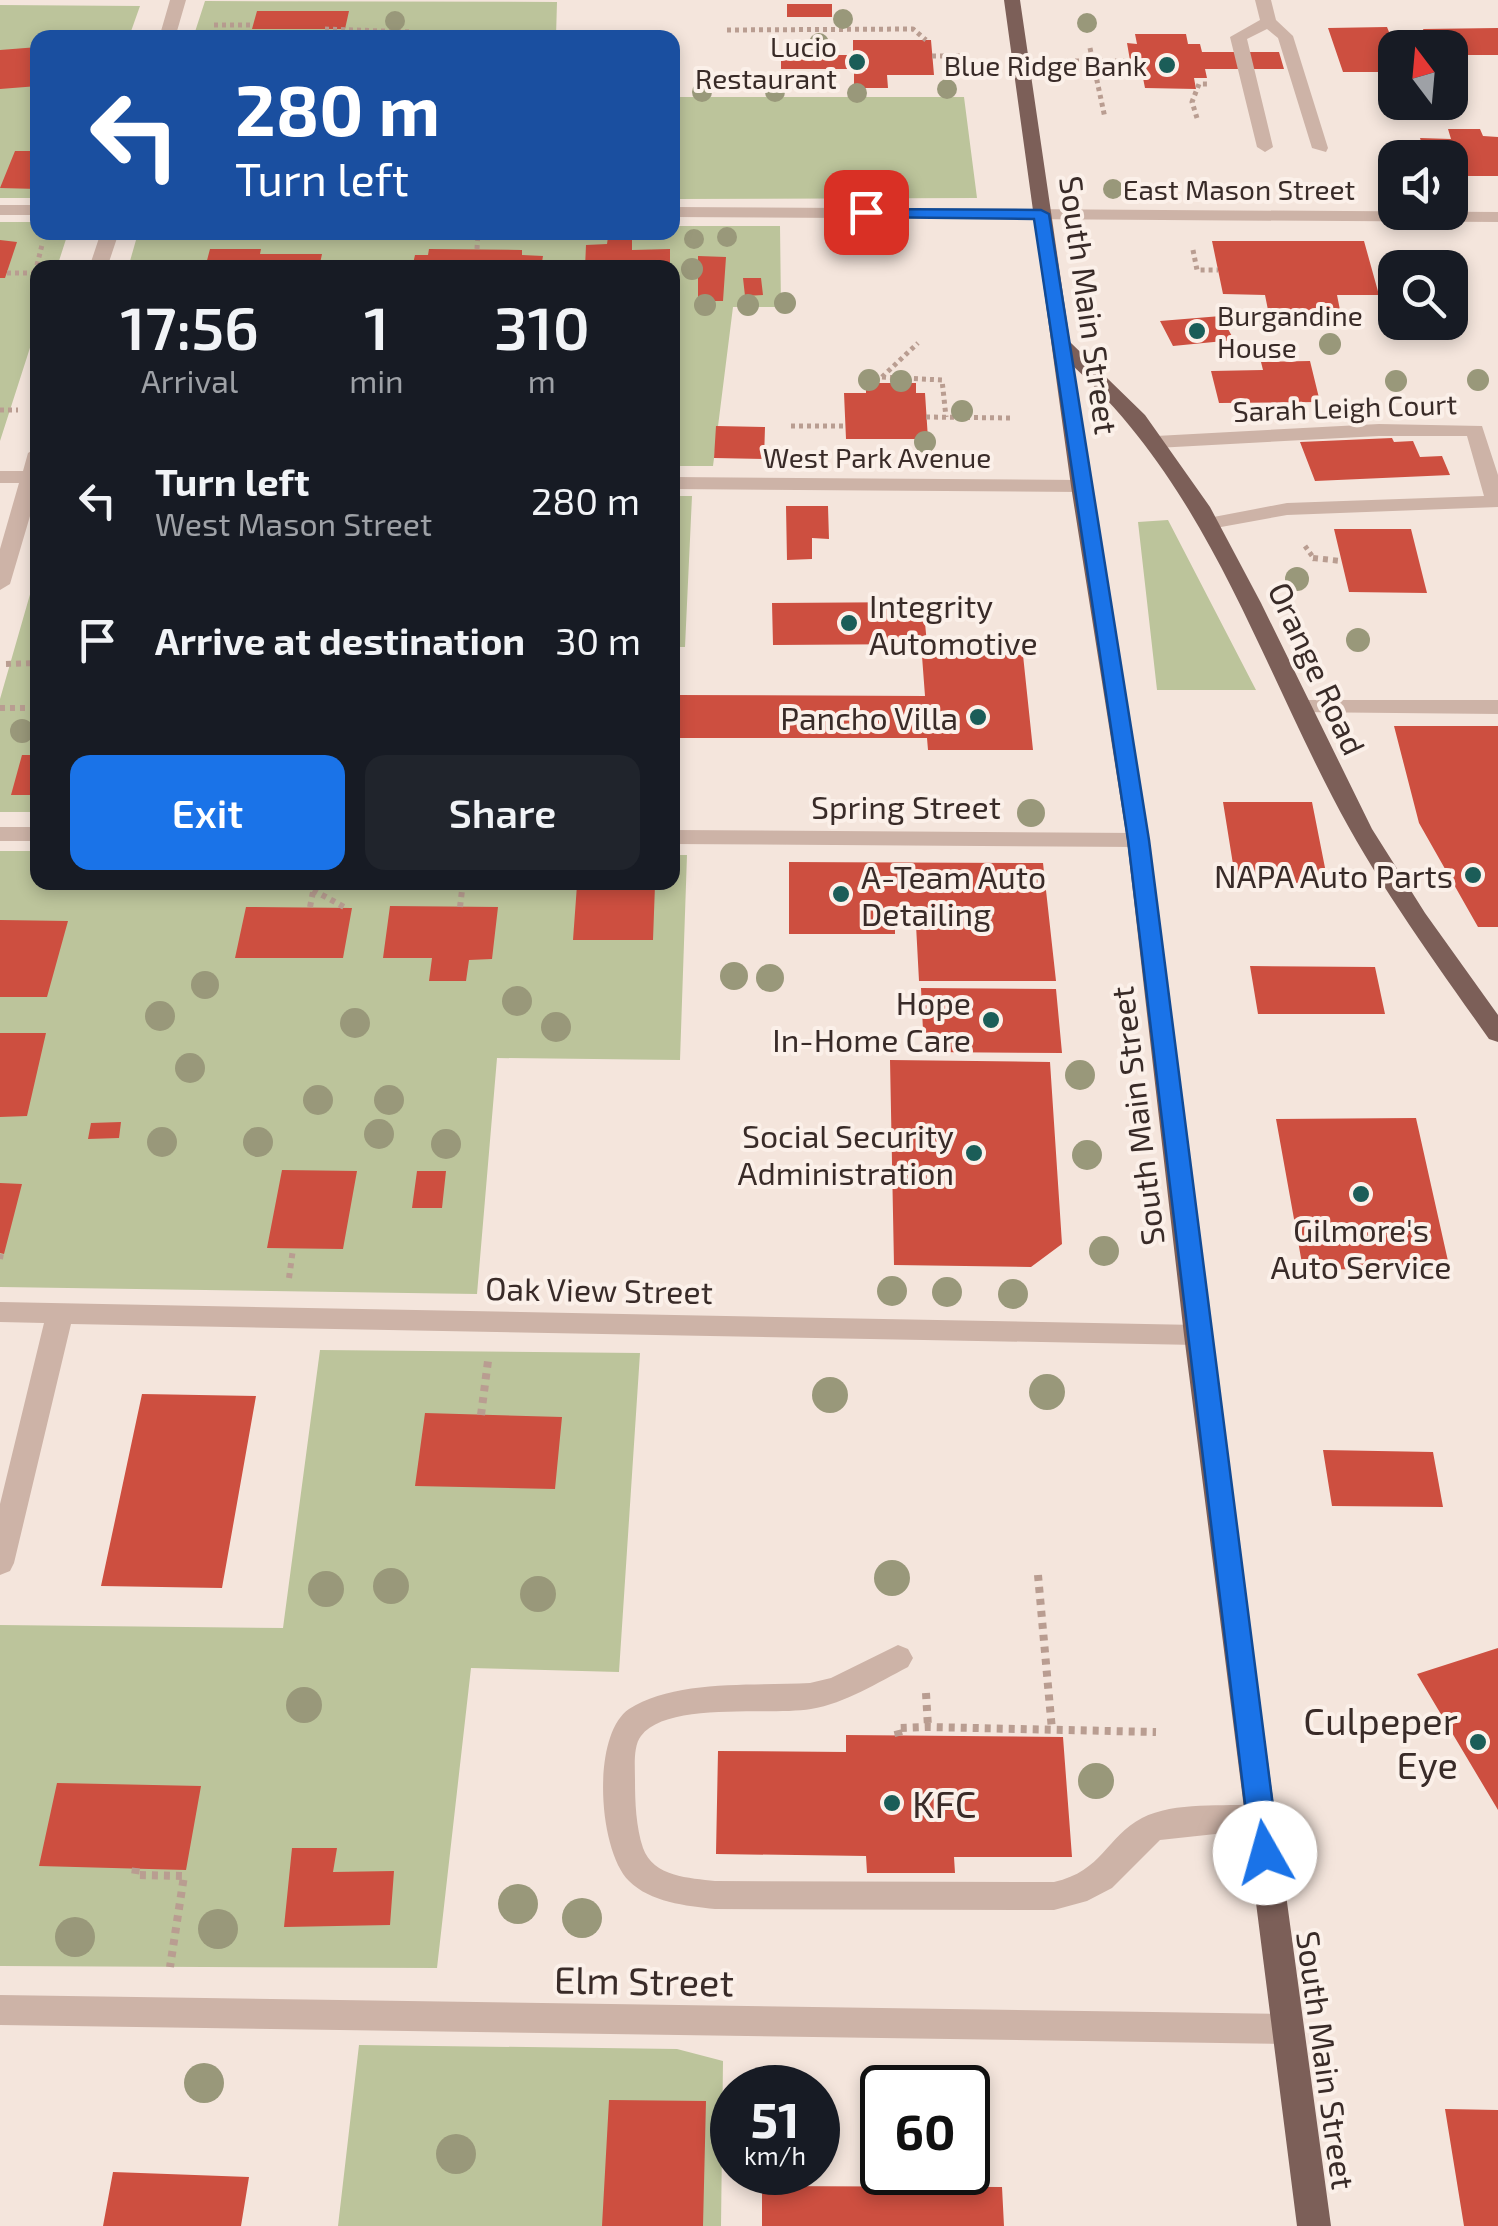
<!DOCTYPE html>
<html lang="en">
<head>
<meta charset="utf-8">
<style>
	body { margin:0; font-family:"Exo 2",sans-serif; background:#20242c; color:#f1f3f6; height:100vh; display:flex; flex-direction:column; font-size:38px; white-space:nowrap }
	* { box-sizing:border-box; margin:0 }
	p { font-size:32px; color:#9ea1a6 }
	.icon { flex:none; width:55px; height:55px; fill:none; stroke:currentColor; stroke-width:2; stroke-linecap:round; stroke-linejoin:round }
	.map { position:relative; flex:1; overflow:hidden }
	.drawer { position:absolute; left:30px; top:260px; width:650px; height:630px; display:flex; flex-direction:column; background:#171b24; border-radius:20px; box-shadow:0 5px 15px #0003 }
	.drawer>* { flex:none }
	.top-card { position:absolute; left:30px; top:30px; width:650px; height:210px; border-radius:20px; box-shadow:0 5px 15px #0003; background:#1a4fa0; color:#fff; overflow:hidden }
	.needle { width:65px; rotate:344deg }
	.tools { position:absolute; left:1378px; top:30px; display:grid; gap:20px }
	.tools a { display:grid; place-items:center; width:90px; height:90px; border-radius:20px; background:#171b24; box-shadow:0 5px 15px #0003; font-size:50px }
	.speed { position:absolute; left:710px; top:2065px; display:flex; gap:20px; font-size:50px; font-weight:700; text-align:center }
	.speed>* { display:grid; place-content:center; width:130px; height:130px; border-radius:50%; background:#171b24; box-shadow:0 5px 15px #0003; line-height:1 }
	.speed small { font-size:25px; font-weight:400 }
	.speed .limit { border:5px solid #111; border-radius:15px; background:#fff; color:#111 }
	.pin { position:absolute; display:grid; place-items:center; width:85px; height:85px; color:#fff; margin:-42px; border-radius:20px; box-shadow:0 5px 15px #0006 }
	.me { position:absolute; width:110px; margin:-55px; rotate:353deg; stroke-linejoin:round; filter:drop-shadow(0 0 8px #0008) }
	.turn { display:flex; align-items:center; gap:35px; height:210px; padding:0 40px; font-size:45px }
	.turn .icon { width:130px; height:130px; stroke-width:2.5 }
	.turn b { display:block; font-size:70px; line-height:85px }
	.eta { display:flex; justify-content:space-evenly; align-items:center; height:170px; text-align:center }
	.eta b { font-size:60px; font-weight:600; line-height:70px }
	.button { display:flex; gap:20px; margin-top:auto; padding:20px 40px }
	.button a { flex:1; height:115px; border-radius:20px; background:#1a73e8; color:#fff; font-size:40px; font-weight:600; line-height:115px; text-align:center }
	.button a+a { background:#20242c; color:#f1f3f6 }
	ul { padding:0; list-style:none }
	li { display:flex; align-items:center; gap:30px; height:140px; padding:0 40px }
	li div { flex:1 }
	li b { display:block; font-size:38px }
	li em { font-style:normal }
	.map>svg:first-child { display:block }
	.green { fill:#bcc49b }
	.building { fill:#cd4f40 }
	.lines { fill:none; stroke-linecap:round; stroke-linejoin:round }
	.path-far2 { stroke:#b99d91; stroke-width:5; stroke-dasharray:4 4; stroke-linecap:butt }
	.path-far1 { stroke:#b99d91; stroke-width:6; stroke-dasharray:5 5; stroke-linecap:butt }
	.path { stroke:#b99d91; stroke-width:8; stroke-dasharray:6 6; stroke-linecap:butt }
	.minor { fill:#cdb3a7; fill-rule:evenodd }
	.major { fill:#7c5f58; fill-rule:evenodd }
	.tree { fill:#99987a }
	.route { fill:#1a73e8; stroke:#114b97; stroke-width:2.5 }
	.poi-dot { fill:#1b5d58; stroke:#fbf0e9; stroke-width:4 }
	.labels { text-anchor:middle; dominant-baseline:central; stroke-width:8; stroke-linejoin:round; paint-order:stroke }
	.far-poi-label { font-size:28px; fill:#392b28; stroke:#fbf0e9; text-anchor:end }
	.far-street-label { font-size:28px; fill:#392b28; stroke:#fbf0e9 }
	.street-label { font-size:32px; fill:#392b28; stroke:#fbf0e9 }
	.poi-label { font-size:32px; fill:#392b28; stroke:#fbf0e9; text-anchor:end }
	.near-poi-label { font-size:38px; fill:#392b28; stroke:#fbf0e9; text-anchor:end }
	.near-street-label { font-size:38px; fill:#392b28; stroke:#fbf0e9 }
</style>
</head>
<body>
<div class="map">
<svg width="1498" height="2226" viewBox="0 0 1498 2226">
	<rect width="100%" height="100%" fill="#f4e5dc"/>
	<!-- green -->
	<path class="green" d="M205,1L557,2L556,37L193,38Z
		M0,5L140,6L129,37L38,38L37,198H0Z
		M672,97H964L977,198L673,199Z
		M0,222H37L38,232L68,233L57,267L38,268L37,326L0,441Z
		M673,226H780L781,307H733L713,466H673L672,268H128L138,233L672,232Z
		M672,496H692L685,647H673Z
		M1168,520L1256,690H1157L1138,522Z
		M37,570V812H0V699Z
		M0,851H37L38,882H672L673,855H687L680,1060L497,1058L477,1294L0,1287Z
		M320,1350L640,1353L619,1672L471,1668L437,1968L0,1966V1625L283,1628Z
		M359,2045L677,2049L723,2061L721,2226H338Z"/>
	<!-- building -->
	<path class="building" d="M787,4H832V17H787Z
		M257,11H349L345,29H252Z
		M1387,27L1395,47V72H1343L1328,28Z
		M1498,28V55H1450V48H1430L1423,29Z
		M1135,34H1186L1188,44H1200L1202,52H1279L1284,69H1205L1207,78H1194L1196,89L1145,88L1143,78H1133L1127,43L1137,44Z
		M853,40H931L934,75H887L888,88H854V69H781V55H853Z
		M38,47V86L0,89V50Z
		M1448,129H1480L1483,136L1498,137V176H1450V158H1426L1420,138L1451,139Z
		M15,151H38V189L0,188Z
		M632,236V250L670,249V268H585L586,245L607,244L608,237Z
		M0,240L17,242L5,278H0Z
		M1212,241H1364L1379,295H1337L1341,315H1269L1265,295L1223,294Z
		M210,249H261L260,254H322L319,268H205Z
		M429,249L522,250V255L543,256L541,268H412L415,255H428Z
		M698,256L726,257L723,301H698Z
		M743,278H761L763,295L745,296Z
		M1221,316L1234,340L1173,346L1160,321Z
		M1310,361L1320,402L1219,403L1211,371L1263,370L1261,362Z
		M866,383H916V393H925L928,439H846L844,393H866Z
		M716,426L765,427L764,459L714,458Z
		M1392,438L1394,442L1413,441L1420,457L1442,456L1450,475L1315,481L1300,442Z
		M786,506H828L829,539L812,538V559L787,560Z
		M1334,529H1411L1427,593L1349,592Z
		M923,602L927,644L773,645L772,603Z
		M1023,655L1033,750H928L927,738H672L674,695L925,696L922,656Z
		M1394,726H1498V927H1478L1419,823Z
		M22,755H38V795H11Z
		M1223,802H1312L1328,883H1236Z
		M789,862L1043,863L1056,981H919L916,925H895V934H789Z
		M577,885H655L653,940H573Z
		M390,906L498,907L492,959L469,960L466,981H429L432,958H383Z
		M246,907L352,908L343,958H235Z
		M0,920L68,921L47,997H0Z
		M1250,966L1375,967L1385,1014H1258Z
		M921,988L1056,989L1062,1053L924,1052Z
		M0,1033H46L27,1116L0,1117Z
		M890,1060L1050,1062L1062,1244L1031,1267L894,1265Z
		M1416,1118L1450,1270L1303,1269L1276,1119Z
		M121,1122L119,1138L88,1139L91,1123Z
		M282,1170L357,1171L343,1249L267,1248Z
		M417,1171H446L442,1208H412Z
		M0,1183L22,1184L4,1254L0,1253Z
		M142,1394L256,1396L222,1588L101,1586Z
		M425,1413L562,1417L555,1489L415,1486Z
		M1323,1450L1433,1452L1443,1507L1332,1506Z
		M1498,1648V1810L1417,1674Z
		M846,1735L1063,1737L1072,1857H954L955,1873H867L866,1856L716,1854L718,1751L846,1752Z
		M57,1783L201,1786L186,1870L39,1866Z
		M292,1848H337L333,1872L394,1871L390,1925L284,1927Z
		M609,2100L706,2101L703,2226H602Z
		M1445,2109L1498,2110V2226H1464Z
		M113,2172L249,2177L241,2226H103Z
		M762,2186L1002,2187L1004,2226H762Z"/>
	<g class="lines">
		<!-- path-far2 -->
		<path class="path-far2" d="M214,25H253
			M325,29L413,32
			M727,30L913,29L926,40
			M1090,48L1105,118
			M932,56H971
			M1067,61H1130
			M1197,118L1192,102L1199,84H1207
			M618,237L619,232
			M477,249L478,232
			M1193,250L1197,270H1218
			M7,273H36
			M35,273L42,245
			M882,377L942,380L946,417
			M882,377L918,343
			M0,410H18
			M926,417L1010,418
			M791,426H845
			M1305,546L1315,560"/>
		<!-- path-far1 -->
		<path class="path-far1" d="M1313,558L1341,561
			M6,664L38,663
			M0,708H38
			M313,890L346,908
			M310,907L315,882
			M460,907L463,882
			M0,1259L1,1253
			M289,1278L293,1249"/>
		<!-- path -->
		<path class="path" d="M481,1415L488,1361
			M1038,1575L1052,1730
			M926,1693L928,1727
			M899,1736L897,1728L928,1727L1156,1732
			M136,1868L135,1875L184,1876L170,1967"/>
		<!-- minor -->
		<path class="minor" d="M170,0H186L175,38H159Z
			M1255,0H1271L1276,20L1293,36L1328,148L1326,152L1312,148L1278,38L1267,29L1247,39L1273,147L1265,152L1257,147L1230,37L1260,20Z
			M0,205H38V215H0Z
			M672,207L1498,212V222L672,217Z
			M101,232H119L107,268H89Z
			M1379,424L1482,426L1498,475V507L1287,515L1210,529L1203,527V519L1287,503L1484,496L1467,436H1379L1156,448L1146,442L1156,436Z
			M38,447V489L10,584L0,590V549L19,483H0V471H23L28,453Z
			M672,477L1081,480L1091,486L1081,492L672,489Z
			M1302,700H1498V714L1294,712L1291,707L1294,702Z
			M0,827H38V841H0Z
			M672,830L1138,833L1149,840L1138,847L672,844Z
			M0,1302L1197,1325L1206,1328L1210,1335L1206,1342L1197,1345L71,1324L14,1563L10,1571L0,1575V1504L44,1323L0,1322Z
			M898,1645L908,1649L913,1658L908,1667C877,1683 846,1703 811,1709C769,1716 667,1701 641,1736C633,1746 635,1767 635,1780C635,1802 636,1827 643,1848C653,1877 690,1878 715,1881L1054,1882C1103,1871 1106,1837 1142,1818C1175,1801 1224,1807 1260,1804L1271,1808L1275,1818L1271,1828L1160,1840L1112,1888L1087,1901L1054,1910L715,1909C686,1906 650,1902 629,1881C598,1850 591,1735 629,1709C674,1679 757,1686 810,1683L831,1678Z
			M0,1995L1288,2014L1300,2018L1304,2029L1300,2040L1288,2044L0,2025Z"/>
		<!-- major -->
		<path class="major" d="M1004,0H1020L1070,342L1145,415L1210,507L1261,603L1372,829L1425,913L1498,1015V1042L1489,1039C1434,961 1377,883 1333,798C1253,644 1204,486 1073,366L1149,840L1210,1335L1331,2226H1297L1184,1335L1127,840L1071,486Z"/>
	</g>
	<!-- trees -->
	<g class="tree">
		<circle cx="843" cy="19" r="10"/>
		<circle cx="395" cy="21" r="10"/>
		<circle cx="1087" cy="23" r="10"/>
		<circle cx="819" cy="43" r="10"/>
		<circle cx="947" cy="89" r="10"/>
		<circle cx="702" cy="92" r="10"/>
		<circle cx="775" cy="92" r="10"/>
		<circle cx="857" cy="93" r="10"/>
		<circle cx="1113" cy="189" r="10"/>
		<circle cx="727" cy="237" r="10"/>
		<circle cx="694" cy="239" r="10"/>
		<circle cx="692" cy="269" r="11"/>
		<circle cx="785" cy="303" r="11"/>
		<circle cx="705" cy="305" r="11"/>
		<circle cx="748" cy="305" r="11"/>
		<circle cx="1330" cy="344" r="11"/>
		<circle cx="869" cy="380" r="11"/>
		<circle cx="1478" cy="380" r="11"/>
		<circle cx="901" cy="381" r="11"/>
		<circle cx="1396" cy="381" r="11"/>
		<circle cx="962" cy="411" r="11"/>
		<circle cx="925" cy="442" r="11"/>
		<circle cx="1297" cy="579" r="12"/>
		<circle cx="1358" cy="640" r="12"/>
		<circle cx="22" cy="731" r="12"/>
		<circle cx="1031" cy="813" r="14"/>
		<circle cx="734" cy="976" r="14"/>
		<circle cx="770" cy="978" r="14"/>
		<circle cx="205" cy="985" r="14"/>
		<circle cx="517" cy="1001" r="15"/>
		<circle cx="160" cy="1016" r="15"/>
		<circle cx="355" cy="1023" r="15"/>
		<circle cx="556" cy="1027" r="15"/>
		<circle cx="190" cy="1068" r="15"/>
		<circle cx="1080" cy="1075" r="15"/>
		<circle cx="318" cy="1100" r="15"/>
		<circle cx="389" cy="1100" r="15"/>
		<circle cx="379" cy="1134" r="15"/>
		<circle cx="162" cy="1142" r="15"/>
		<circle cx="258" cy="1142" r="15"/>
		<circle cx="446" cy="1144" r="15"/>
		<circle cx="1087" cy="1155" r="15"/>
		<circle cx="1104" cy="1251" r="15"/>
		<circle cx="892" cy="1291" r="15"/>
		<circle cx="947" cy="1292" r="15"/>
		<circle cx="1013" cy="1294" r="15"/>
		<circle cx="1047" cy="1392" r="18"/>
		<circle cx="830" cy="1395" r="18"/>
		<circle cx="892" cy="1578" r="18"/>
		<circle cx="391" cy="1586" r="18"/>
		<circle cx="326" cy="1589" r="18"/>
		<circle cx="538" cy="1594" r="18"/>
		<circle cx="304" cy="1705" r="18"/>
		<circle cx="1096" cy="1781" r="18"/>
		<circle cx="518" cy="1904" r="20"/>
		<circle cx="582" cy="1918" r="20"/>
		<circle cx="218" cy="1929" r="20"/>
		<circle cx="75" cy="1937" r="20"/>
		<circle cx="204" cy="2083" r="20"/>
		<circle cx="456" cy="2154" r="20"/>
	</g>
	<!-- route -->
	<path class="route" d="M861,209L1041,210L1049,214L1149,840L1279,1853L1275,1862L1265,1865L1255,1862L1251,1853L1128,840L1034,219L866,217L859,212Z"/>
	<!-- markers -->
	<g class="poi-dot">
		<circle cx="857" cy="62" r="10"/>
		<circle cx="1167" cy="65" r="10"/>
		<circle cx="1197" cy="331" r="10"/>
		<circle cx="849" cy="623" r="10"/>
		<circle cx="978" cy="717" r="10"/>
		<circle cx="1473" cy="875" r="10"/>
		<circle cx="841" cy="894" r="10"/>
		<circle cx="991" cy="1020" r="10"/>
		<circle cx="974" cy="1153" r="10"/>
		<circle cx="1361" cy="1194" r="10"/>
		<circle cx="1478" cy="1742" r="10"/>
		<circle cx="892" cy="1803" r="10"/>
	</g>
	<g class="labels">
		<!-- far-poi labels -->
		<g class="far-poi-label">
			<text x="837" y="46">Lucio<tspan x="837" dy="32">Restaurant</tspan></text>
			<text x="1147" y="65">Blue Ridge Bank</text>
			<text x="1217" y="315" text-anchor="start">Burgandine<tspan x="1217" dy="32">House</tspan></text>
		</g>
		<!-- far-street labels -->
		<g class="far-street-label">
			<text x="1239" y="189">East Mason Street</text>
			<text transform="translate(1345 407) rotate(-2)">Sarah Leigh Court</text>
			<text x="877" y="457">West Park Avenue</text>
		</g>
		<!-- street labels -->
		<g class="street-label">
			<text transform="translate(1090 305) rotate(82)">South Main Street</text>
			<text transform="translate(1318 668) rotate(65)">Orange Road</text>
			<text x="906" y="806">Spring Street</text>
			<text transform="translate(1136 1116) rotate(-97)">South Main Street</text>
			<text transform="translate(599 1289) rotate(1)">Oak View Street</text>
			<text transform="translate(1327 2060) rotate(82)">South Main Street</text>
		</g>
		<!-- poi labels -->
		<g class="poi-label">
			<text x="869" y="605" text-anchor="start">Integrity<tspan x="869" dy="37">Automotive</tspan></text>
			<text x="958" y="717">Pancho Villa</text>
			<text x="1453" y="875">NAPA Auto Parts</text>
			<text x="861" y="876" text-anchor="start">A-Team Auto<tspan x="861" dy="37">Detailing</tspan></text>
			<text x="971" y="1002">Hope<tspan x="971" dy="37">In-Home Care</tspan></text>
			<text x="954" y="1135">Social Security<tspan x="954" dy="37">Administration</tspan></text>
			<text x="1361" y="1229" text-anchor="middle">Gilmore's<tspan x="1361" dy="37">Auto Service</tspan></text>
		</g>
		<!-- near-poi labels -->
		<g class="near-poi-label">
			<text x="1458" y="1720">Culpeper<tspan x="1458" dy="44">Eye</tspan></text>
			<text x="912" y="1803" text-anchor="start">KFC</text>
		</g>
		<!-- near-street labels -->
		<g class="near-street-label">
			<text transform="translate(644 1980) rotate(1)">Elm Street</text>
		</g>
	</g>
</svg>
<div class="tools">
<a><svg class="needle" viewBox="-14 -14 28 28"><path d="M0-13l5 13h-10z" fill="#e53935"/><path d="M0 13l5-13h-10z" fill="#9ea1a6"/></svg></a>
<a><svg class="icon" aria-label="sound" viewBox="0 0 24 24"><path d="M4 9h4l5-4v14l-5-4H4zM17 9q2 3 0 6"/></svg></a>
<a><svg class="icon" aria-label="search" viewBox="0 0 24 24"><circle cx="10" cy="10" r="6"/><path d="M15 15l6 6"/></svg></a>
</div>
<div class="speed"><div>51<small>km/h</small></div><div class="limit">60</div></div>
<div class="pin" style="left:866px;top:212px;background:#d93025"><svg class="icon" aria-label="arrive" viewBox="0 0 24 24"><path d="M6 21V4h12l-3 4 3 4H6"/></svg></div>
<svg class="me" style="left:1265px;top:1853px" viewBox="-20 -20 40 40"><circle r="19" fill="#fff"/><path d="M0-13L10 11 0 6-10 11z" fill="#1a73e8"/></svg>
<div class="top-card">
<div class="turn"><svg class="icon" aria-label="left" viewBox="0 0 24 24"><path d="M17 20v-9H6M10 6l-5 5 5 5"/></svg><div><b>280 m</b>Turn left</div></div>
</div>
<section class="drawer">
<div class="eta">
<div><b>17:56</b><p>Arrival</p></div>
<div><b>1</b><p>min</p></div>
<div><b>310</b><p>m</p></div>
</div>
<ul>
<li><svg class="icon" aria-label="left" viewBox="0 0 24 24"><path d="M17 20v-9H6M10 6l-5 5 5 5"/></svg><div><b>Turn left</b><p>West Mason Street</p></div><em>280 m</em></li>
<li><svg class="icon" aria-label="arrive" viewBox="0 0 24 24"><path d="M6 21V4h12l-3 4 3 4H6"/></svg><div><b>Arrive at destination</b></div><em>30 m</em></li>
</ul>
<div class="button"><a>Exit</a><a>Share</a></div>
</section>
</div>
</body>
</html>
